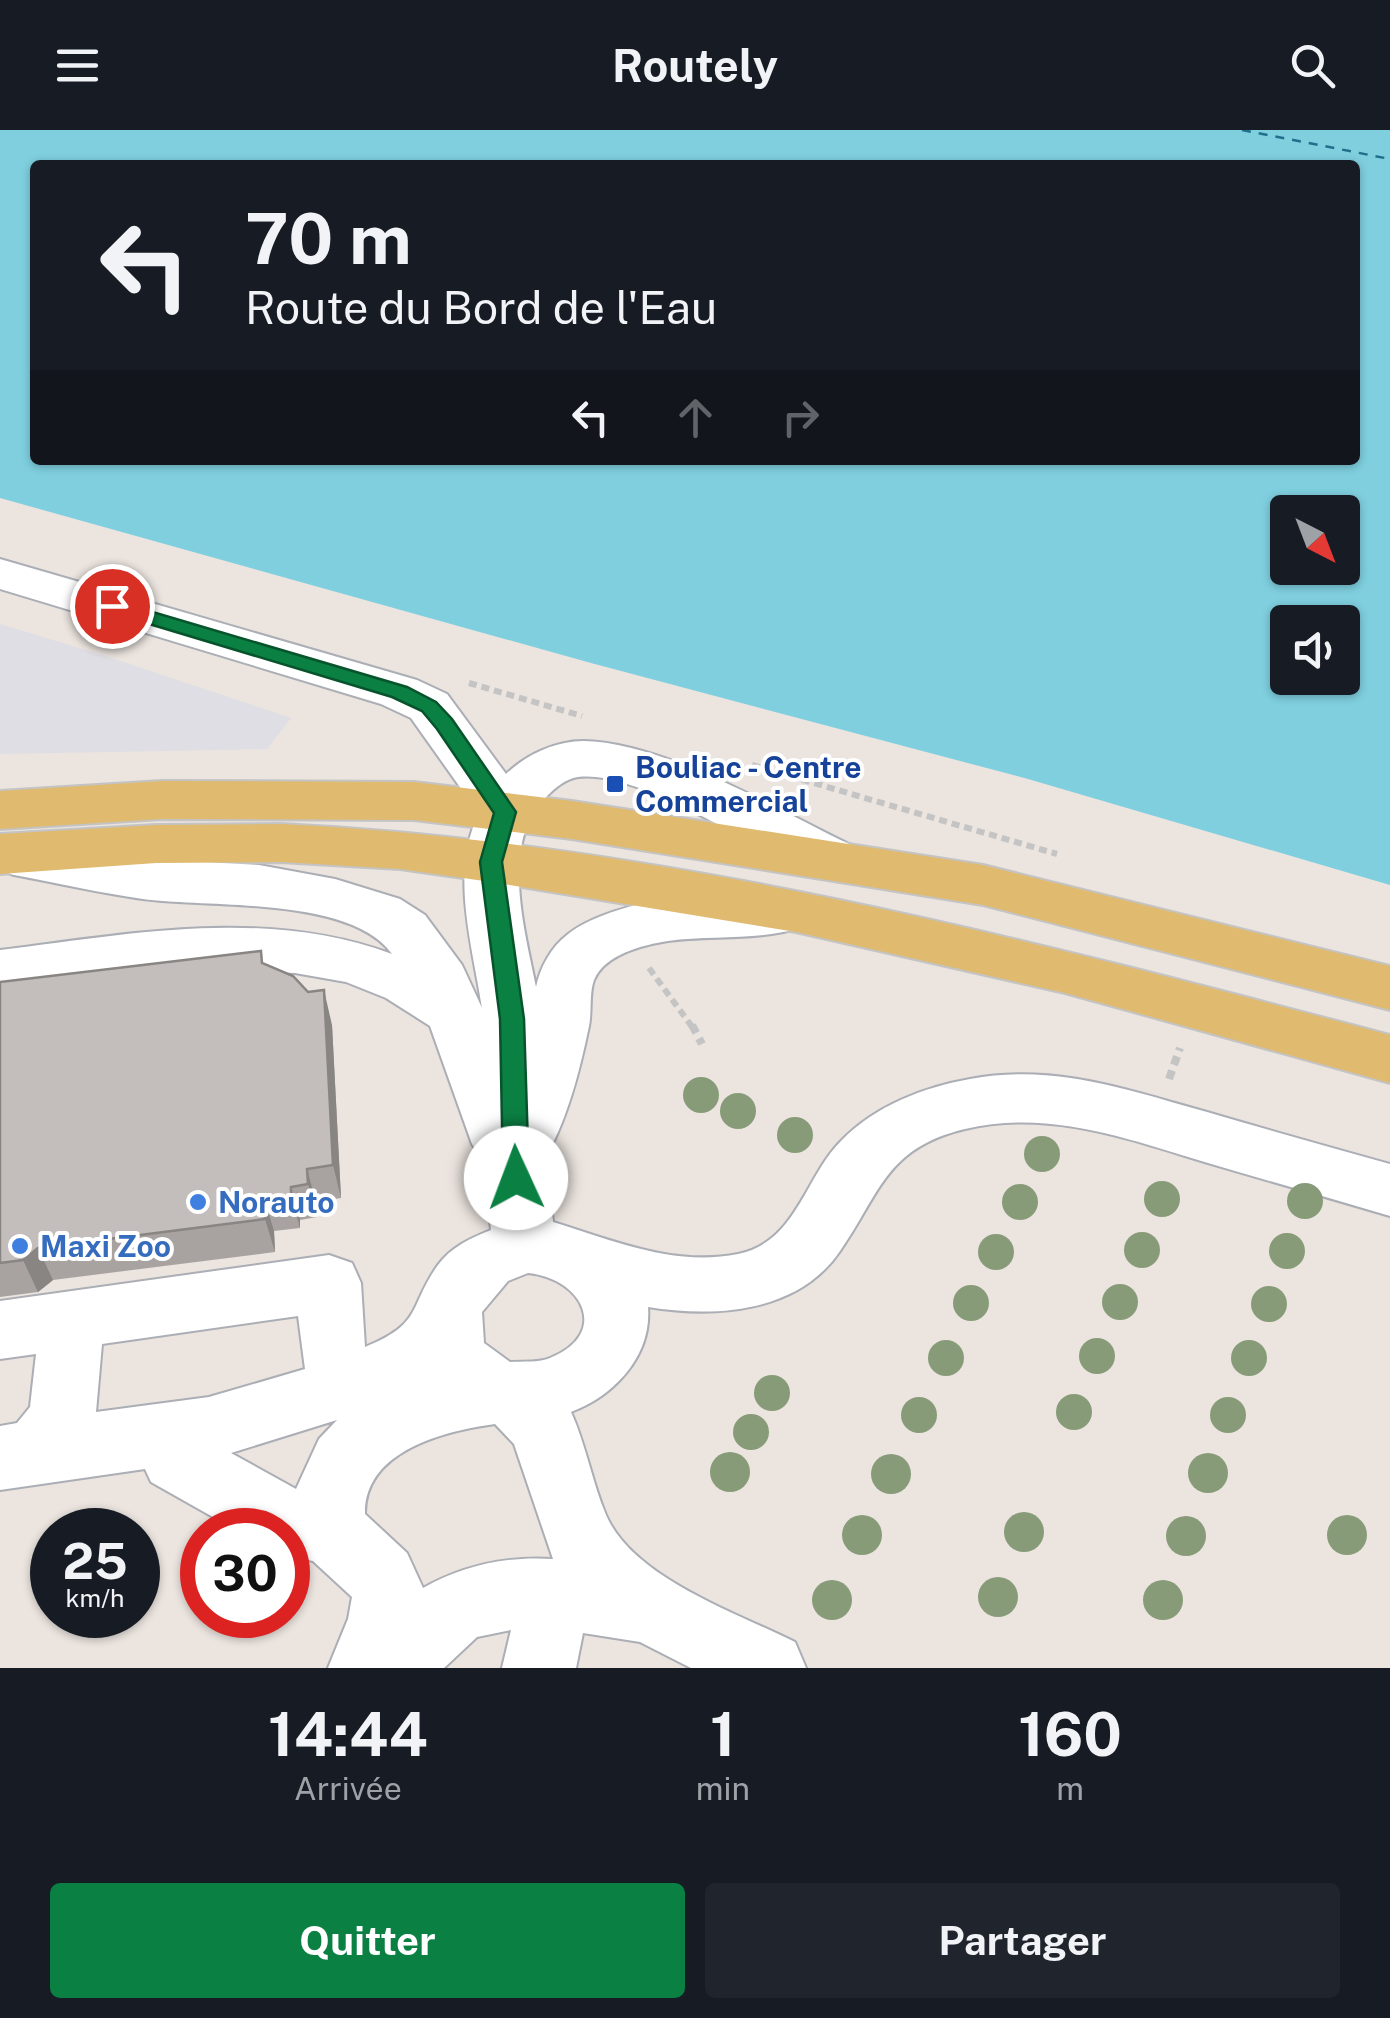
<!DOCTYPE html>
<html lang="fr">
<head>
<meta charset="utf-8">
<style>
	body { margin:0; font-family:"Public Sans",sans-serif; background:#20242c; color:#f1f3f6; height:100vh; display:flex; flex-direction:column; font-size:38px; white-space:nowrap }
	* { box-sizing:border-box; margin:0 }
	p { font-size:32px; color:#9ea1a6 }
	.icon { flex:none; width:55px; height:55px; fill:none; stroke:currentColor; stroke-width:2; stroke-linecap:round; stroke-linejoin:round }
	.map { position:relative; height:1538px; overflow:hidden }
	.drawer { display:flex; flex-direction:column; background:#171b24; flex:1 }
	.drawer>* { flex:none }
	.banner { position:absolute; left:30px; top:30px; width:1330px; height:305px; border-radius:10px; box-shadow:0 2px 8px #0004; background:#171b24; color:#f1f3f6; overflow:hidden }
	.needle { width:65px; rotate:138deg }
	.buttons { position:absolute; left:1270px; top:365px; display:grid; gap:20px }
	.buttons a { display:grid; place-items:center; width:90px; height:90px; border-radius:10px; background:#171b24; box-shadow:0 2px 8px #0004; font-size:50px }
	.speed { position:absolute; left:30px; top:1378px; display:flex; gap:20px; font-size:50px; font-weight:700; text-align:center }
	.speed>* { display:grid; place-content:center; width:130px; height:130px; border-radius:50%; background:#171b24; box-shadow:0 2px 8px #0004; line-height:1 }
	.speed small { font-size:25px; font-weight:400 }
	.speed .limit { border:15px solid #d22; background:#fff; color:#111 }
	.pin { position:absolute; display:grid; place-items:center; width:85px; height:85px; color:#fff; margin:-42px; border:5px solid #fff; border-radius:50%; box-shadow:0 2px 10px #0007 }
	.me { position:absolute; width:110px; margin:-55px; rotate:358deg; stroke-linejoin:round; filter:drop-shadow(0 0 8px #0008) }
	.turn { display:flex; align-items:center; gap:35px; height:210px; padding:0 50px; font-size:45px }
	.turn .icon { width:130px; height:130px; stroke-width:2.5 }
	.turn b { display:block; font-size:70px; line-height:85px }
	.lanes { display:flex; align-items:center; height:95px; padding:0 50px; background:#0003; justify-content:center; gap:50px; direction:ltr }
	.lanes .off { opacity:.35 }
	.eta { display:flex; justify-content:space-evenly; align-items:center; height:170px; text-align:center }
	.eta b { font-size:60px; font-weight:700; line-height:70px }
	.action { display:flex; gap:20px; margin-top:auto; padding:20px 50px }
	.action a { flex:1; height:115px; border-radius:10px; background:#0b8043; color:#fff; font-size:40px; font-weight:700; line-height:115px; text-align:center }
	.action a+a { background:#20242c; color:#f1f3f6 }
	header { display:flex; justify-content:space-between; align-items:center; height:130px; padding:0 50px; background:#171b24; font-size:45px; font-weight:700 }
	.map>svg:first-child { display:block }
	.industrial { fill:#dfdee4 }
	.water { fill:#7fcfdf; fill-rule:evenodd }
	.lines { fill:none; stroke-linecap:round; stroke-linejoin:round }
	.ferry { stroke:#1e708b; stroke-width:2.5; stroke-dasharray:9 8; stroke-linecap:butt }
	.minor-casing { stroke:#abaeb5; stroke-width:4 }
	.major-casing { stroke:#c4c4c4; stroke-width:4 }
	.path-far1 { stroke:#c4c4c4; stroke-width:6; stroke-dasharray:8 5; stroke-linecap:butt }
	.path { stroke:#c4c4c4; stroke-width:8; stroke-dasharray:9 6; stroke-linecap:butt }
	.minor { fill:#fff; fill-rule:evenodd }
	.major { fill:#dfba6f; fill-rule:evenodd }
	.tree { fill:#879b78 }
	.wall { fill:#a8a3a1 }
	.shaded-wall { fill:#888583 }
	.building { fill:#c3bebb; stroke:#888583; stroke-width:2.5 }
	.route { fill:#0b8043; stroke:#07532c; stroke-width:2.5 }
	.transit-dot { fill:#1a4fb4; stroke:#fff; stroke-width:4 }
	.shop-dot { fill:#3f7fe0; stroke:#fff; stroke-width:4 }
	.labels { text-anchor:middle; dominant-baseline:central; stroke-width:8; stroke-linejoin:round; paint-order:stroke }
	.transit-label { font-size:30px; font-weight:bold; fill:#164399; stroke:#fff; text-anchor:start }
	.shop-label { font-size:30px; font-weight:bold; fill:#366cbe; stroke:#fff; text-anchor:start }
</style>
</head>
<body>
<header><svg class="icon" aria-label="menu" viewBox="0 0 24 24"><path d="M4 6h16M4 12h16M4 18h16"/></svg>Routely<svg class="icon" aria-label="search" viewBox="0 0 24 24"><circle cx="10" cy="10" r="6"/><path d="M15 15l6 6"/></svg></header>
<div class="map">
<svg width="1390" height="1538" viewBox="0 0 1390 1538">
	<rect width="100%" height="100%" fill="#ebe4df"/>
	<!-- industrial -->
	<path class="industrial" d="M0,494L99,524L291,588L267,619L0,624Z"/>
	<!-- water -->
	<path class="water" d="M0,0H1390V755L1028,649L591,533L0,368ZM35,35H1355V330H35ZM1288,382H1342V438H1288ZM1288,492H1342V548H1288Z"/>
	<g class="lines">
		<!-- ferry -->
		<path class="ferry" d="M1242,0L1390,29"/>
		<!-- minor casing -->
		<g class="minor-casing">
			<path id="minor" d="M0,429L417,550L447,564L506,644C526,625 555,611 583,611C664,612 778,680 851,715L859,729L851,743L832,749C766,729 643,639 578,647C565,649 555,658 546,667C499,713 525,800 536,857C540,838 551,817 567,805C612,768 744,752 799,768L807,783L799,798C757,811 711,805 668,811C643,815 605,824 594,850C589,863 592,882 589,896C581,935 570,979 552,1015L545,1017L553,1092C612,1110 674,1137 738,1124C797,1112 805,1046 842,1010C875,976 924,957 970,949C1054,933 1128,960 1207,982C1268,1000 1329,1017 1390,1034V1086C1329,1068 1269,1051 1208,1033C1128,1009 1049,979 965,999C885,1018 880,1064 840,1121C798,1183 715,1188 648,1177C652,1226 614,1266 571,1282C586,1315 592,1352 606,1385C633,1448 737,1483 795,1512L806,1538H691L640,1512L583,1503L576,1538H502L511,1500L477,1507L444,1538H328L348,1489L352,1467L313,1431L288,1426V1400H236L151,1352L145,1339L0,1360V1296L17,1293L30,1277L36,1224L0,1229V1171L329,1125L352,1133L361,1153L365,1217C424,1193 408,1177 438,1135C451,1117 471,1108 491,1100L484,1033L472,1014L430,896L386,868L346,852L295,843L236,840L176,842L0,864V820C130,804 265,777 392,824C351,766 207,778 143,769C100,763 57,753 14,745L0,740V710L14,705L145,729L259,735L335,749L400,769L425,785L462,835L482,878C473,818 449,741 479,684L411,588L381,574L0,459ZM528,1143C584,1149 610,1204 550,1228C539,1233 523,1231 510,1232L484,1213L482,1182L508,1151ZM298,1186L305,1239L209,1267L96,1282L102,1214ZM337,1290L319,1309L296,1359L231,1323ZM495,1294L514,1314L553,1429C506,1426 464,1435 423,1458L407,1423L365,1384C364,1321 444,1301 495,1294Z"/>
		</g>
		<!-- major casing -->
		<g class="major-casing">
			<path id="major" d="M162,651L414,652L572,671L983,735L1390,836V880L983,775L572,709L414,690L162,689L0,699V661Z
				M281,694C658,712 1027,809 1390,905V953L1065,863L796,802L491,752L400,739L281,732L156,733L0,744V704L156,695Z"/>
		</g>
		<!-- path-far1 -->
		<path class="path-far1" d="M469,553L582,586
			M752,635L1057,724
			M649,838L693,898"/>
		<!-- path -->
		<path class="path" d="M692,895L702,914
			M1169,949L1180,918"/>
		<!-- minor -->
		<use href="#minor" class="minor"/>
		<!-- major -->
		<use href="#major" class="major"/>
	</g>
	<!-- trees -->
	<g class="tree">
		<circle cx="701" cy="965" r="18"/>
		<circle cx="738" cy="981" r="18"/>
		<circle cx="795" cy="1005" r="18"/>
		<circle cx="1042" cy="1024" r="18"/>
		<circle cx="1162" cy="1069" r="18"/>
		<circle cx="1305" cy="1071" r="18"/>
		<circle cx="1020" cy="1072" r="18"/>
		<circle cx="1142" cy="1120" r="18"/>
		<circle cx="1287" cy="1121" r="18"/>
		<circle cx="996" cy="1122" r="18"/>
		<circle cx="1120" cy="1172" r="18"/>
		<circle cx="971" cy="1173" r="18"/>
		<circle cx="1269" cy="1174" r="18"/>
		<circle cx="1097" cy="1226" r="18"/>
		<circle cx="946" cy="1228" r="18"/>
		<circle cx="1249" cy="1228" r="18"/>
		<circle cx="772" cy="1263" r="18"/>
		<circle cx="1074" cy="1282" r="18"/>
		<circle cx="919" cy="1285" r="18"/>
		<circle cx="1228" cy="1285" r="18"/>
		<circle cx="751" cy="1302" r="18"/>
		<circle cx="730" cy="1342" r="20"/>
		<circle cx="1208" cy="1343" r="20"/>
		<circle cx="891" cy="1344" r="20"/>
		<circle cx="1024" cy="1402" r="20"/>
		<circle cx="862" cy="1405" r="20"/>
		<circle cx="1347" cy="1405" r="20"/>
		<circle cx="1186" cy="1406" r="20"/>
		<circle cx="998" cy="1467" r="20"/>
		<circle cx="832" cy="1470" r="20"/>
		<circle cx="1163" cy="1470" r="20"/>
	</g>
	<!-- wall -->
	<path class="wall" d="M0,852L332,895L341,1068L316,1072L317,1087L300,1090V1098L274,1101L275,1122L53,1150L38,1162L0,1167Z"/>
	<!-- shaded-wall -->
	<path class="shaded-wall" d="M324,860L332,895L341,1068L333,1035Z
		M307,1039L316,1072L317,1087L308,1054Z
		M291,1057L300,1090V1098L291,1065Z
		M264,1068L274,1101L275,1122L265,1089Z
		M38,1118L53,1150L38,1162L23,1130Z"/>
	<!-- building -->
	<path class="building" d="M261,821L262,833L293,846L308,862L324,860L333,1035L307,1039L308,1054L291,1057V1065L264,1068L265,1089L38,1118L23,1130L0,1133V852Z"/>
	<!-- route -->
	<path class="route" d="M112,470L407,557L436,572L452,589L516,682L502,732L524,889L529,1048L525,1056L516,1059L507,1056L503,1048L500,889L480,732L494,683L437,599L422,581L392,567L106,481V472Z"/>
	<!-- markers -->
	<rect class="transit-dot" x="605" y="644" width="20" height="20" rx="5"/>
	<g class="shop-dot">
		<circle cx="198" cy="1072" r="10"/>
		<circle cx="20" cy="1116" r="10"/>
	</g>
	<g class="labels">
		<!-- transit labels -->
		<g class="transit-label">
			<text x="635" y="637">Bouliac - Centre<tspan x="635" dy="34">Commercial</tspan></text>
		</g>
		<!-- shop labels -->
		<g class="shop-label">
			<text x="218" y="1072">Norauto</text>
			<text x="40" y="1116">Maxi Zoo</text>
		</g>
	</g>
</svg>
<div class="buttons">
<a><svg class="needle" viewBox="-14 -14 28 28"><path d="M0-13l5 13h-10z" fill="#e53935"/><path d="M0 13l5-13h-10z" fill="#9ea1a6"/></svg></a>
<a><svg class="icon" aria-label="sound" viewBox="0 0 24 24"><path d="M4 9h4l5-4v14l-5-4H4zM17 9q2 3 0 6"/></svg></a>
</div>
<div class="speed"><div>25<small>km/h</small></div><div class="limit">30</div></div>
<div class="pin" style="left:112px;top:476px;background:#d93025"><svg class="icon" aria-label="arrive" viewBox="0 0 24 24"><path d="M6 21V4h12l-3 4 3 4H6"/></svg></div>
<svg class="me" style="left:516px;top:1048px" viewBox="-20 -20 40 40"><circle r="19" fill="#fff"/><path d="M0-13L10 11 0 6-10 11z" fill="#0b8043"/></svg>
<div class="banner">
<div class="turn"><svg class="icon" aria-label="left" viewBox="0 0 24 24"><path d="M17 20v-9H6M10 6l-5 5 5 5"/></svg><div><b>70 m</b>Route du Bord de l'Eau</div></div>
<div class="lanes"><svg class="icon" aria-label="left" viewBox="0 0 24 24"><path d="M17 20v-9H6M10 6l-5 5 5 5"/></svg><svg class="icon off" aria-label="ahead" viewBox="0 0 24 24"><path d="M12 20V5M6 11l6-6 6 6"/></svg><svg class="icon off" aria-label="right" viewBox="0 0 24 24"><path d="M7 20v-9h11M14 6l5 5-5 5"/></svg></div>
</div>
</div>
<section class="drawer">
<div class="eta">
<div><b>14:44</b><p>Arrivée</p></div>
<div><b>1</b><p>min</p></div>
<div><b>160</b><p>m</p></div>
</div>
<div class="action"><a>Quitter</a><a>Partager</a></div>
</section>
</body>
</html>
